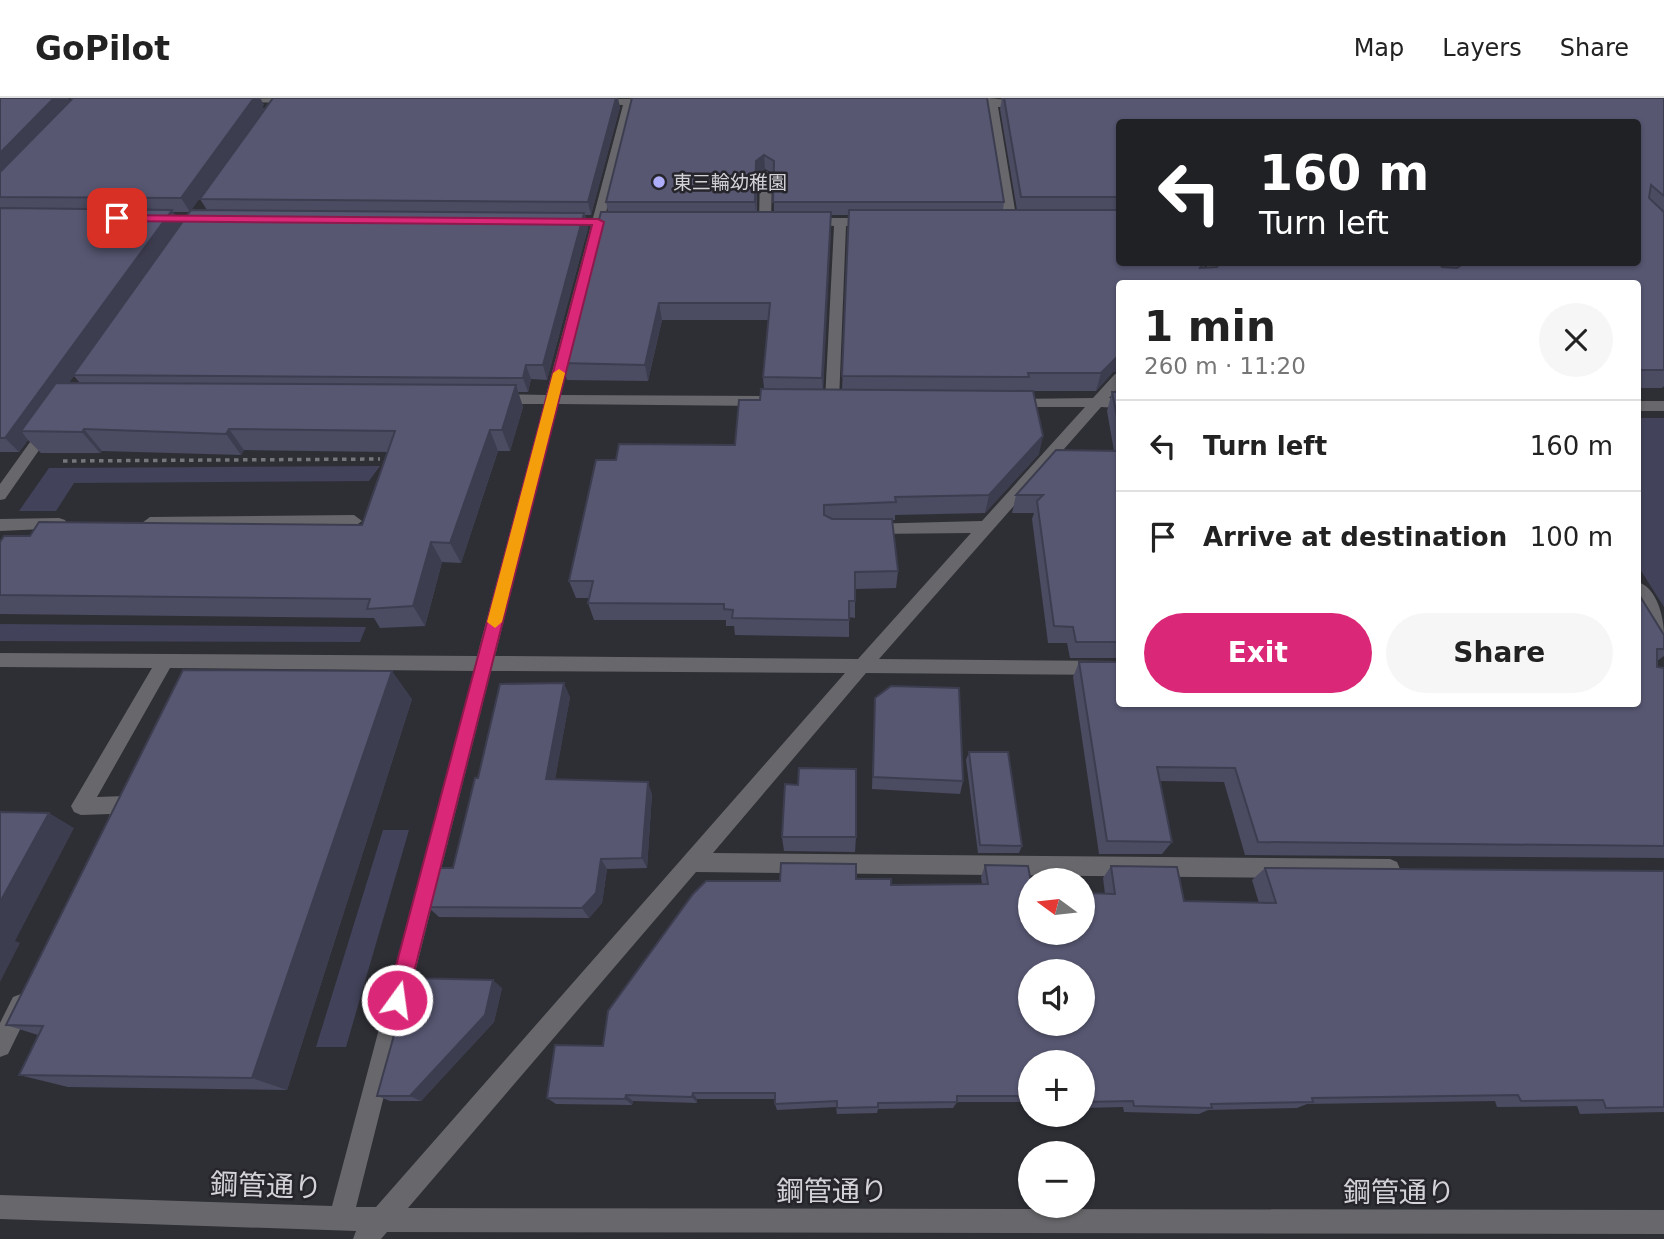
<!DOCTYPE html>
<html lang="en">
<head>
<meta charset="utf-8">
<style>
	body { margin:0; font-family:"DejaVu Sans","Noto Sans JP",sans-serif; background:#f6f6f6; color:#222; height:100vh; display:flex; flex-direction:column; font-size:26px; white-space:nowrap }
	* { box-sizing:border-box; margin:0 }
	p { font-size:23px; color:#767676 }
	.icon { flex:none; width:38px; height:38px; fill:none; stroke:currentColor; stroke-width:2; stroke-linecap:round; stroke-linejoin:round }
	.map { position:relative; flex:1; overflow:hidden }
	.drawer { position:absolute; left:1116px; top:182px; width:525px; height:427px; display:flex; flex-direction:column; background:#fff; border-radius:7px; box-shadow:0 2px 5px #0004 }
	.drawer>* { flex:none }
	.banner { position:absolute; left:1116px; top:21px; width:525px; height:147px; border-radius:7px; box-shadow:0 2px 5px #0004; background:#202124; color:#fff; overflow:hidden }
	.needle { width:46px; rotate:285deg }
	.tools { position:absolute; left:1018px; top:770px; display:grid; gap:14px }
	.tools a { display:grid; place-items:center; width:77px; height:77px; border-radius:50%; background:#fff; box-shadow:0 2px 5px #0004; font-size:35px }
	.pin { position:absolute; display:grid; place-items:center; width:60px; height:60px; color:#fff; margin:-30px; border-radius:14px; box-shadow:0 4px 10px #0006 }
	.me { position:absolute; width:77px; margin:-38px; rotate:14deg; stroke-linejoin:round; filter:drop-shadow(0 0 5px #0008) }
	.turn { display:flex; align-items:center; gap:24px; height:147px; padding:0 28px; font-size:32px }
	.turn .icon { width:91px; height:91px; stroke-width:2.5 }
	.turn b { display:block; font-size:49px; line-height:60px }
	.round { display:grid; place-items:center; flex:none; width:74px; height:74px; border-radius:37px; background:#f6f6f6 }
	.summary { display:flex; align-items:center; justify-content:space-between; height:119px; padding:0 28px }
	h1 { font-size:42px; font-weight:800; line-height:52px }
	.cta { display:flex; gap:14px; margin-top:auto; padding:14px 28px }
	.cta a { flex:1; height:80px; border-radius:42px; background:#db2777; color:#fff; font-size:28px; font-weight:800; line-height:80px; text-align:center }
	.cta a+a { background:#f6f6f6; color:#222 }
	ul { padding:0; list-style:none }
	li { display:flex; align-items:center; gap:21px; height:91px; padding:0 28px; border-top:2px solid #e0e0e0 }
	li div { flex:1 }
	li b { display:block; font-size:26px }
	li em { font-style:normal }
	header { display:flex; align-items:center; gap:42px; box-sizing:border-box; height:98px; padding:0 35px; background:#fff; border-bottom:2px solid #e0e0e0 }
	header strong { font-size:33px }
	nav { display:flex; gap:38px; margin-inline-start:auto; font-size:24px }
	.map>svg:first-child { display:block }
	.green { fill:#42425a }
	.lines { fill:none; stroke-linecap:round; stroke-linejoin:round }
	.path { stroke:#75767c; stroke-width:3.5; stroke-dasharray:4.5 4.5; stroke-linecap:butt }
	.minor { fill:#68686c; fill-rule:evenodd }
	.wall { fill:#4b4b62; fill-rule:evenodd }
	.shaded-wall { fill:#3d3d50 }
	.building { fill:#575772; stroke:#3d3d50; stroke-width:2; fill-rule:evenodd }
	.route { fill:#db2777; stroke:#8e194d; stroke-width:2 }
	.slow { fill:#f59e0b }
	.poi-dot { fill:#aeaefb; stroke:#25252b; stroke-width:2.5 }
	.labels { text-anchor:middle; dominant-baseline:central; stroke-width:5; stroke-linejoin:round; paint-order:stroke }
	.far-poi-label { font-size:19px; fill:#d2d2d7; stroke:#25252b; text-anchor:start }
	.near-street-label { font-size:28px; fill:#d2d2d7; stroke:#25252b }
</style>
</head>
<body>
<header>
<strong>GoPilot</strong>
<nav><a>Map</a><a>Layers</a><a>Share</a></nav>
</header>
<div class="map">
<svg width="1664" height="1141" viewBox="0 0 1664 1141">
	<rect width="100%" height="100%" fill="#2e2f35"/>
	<!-- green -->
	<path class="green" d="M1638,320H1664V509L1638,468Z
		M380,368L369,383L74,385L56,413H19L49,370Z
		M0,526L366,529L360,544L0,543Z
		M383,732H409L346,949H316Z"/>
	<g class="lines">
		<!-- path -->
		<path class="path" d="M63,363L380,361"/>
		<!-- minor -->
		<path class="minor" d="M299,0V4L295,5L239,4L234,1Z
			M986,0L1022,3L1027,6L1022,9H998L1017,124L1011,128L1005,124L987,9H967L962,6L967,3H986Z
			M596,1H655L660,4L655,7H633L560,297L763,298L770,303L763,308L558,306L495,558L858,561L971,435L871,436L865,434L863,430L865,426L982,423L1085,309H1012L1007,307V301L1093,300L1115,276L1120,275V288L1109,300H1120V310L1101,309L879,561L1120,563V577L866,575L713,755L1390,761L1397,764L1400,771L1397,778L1390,781L696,774L408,1110L1664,1112V1136L387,1134L381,1141H353L356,1133L0,1121V1097L332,1108L474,573L170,570L97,699L125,698L132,701L135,707L125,727L118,730L111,727L108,721L110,716L81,717L74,714L71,708L152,570L0,569V555L477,558L544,306H497L490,301L497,296L546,297L623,7L592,6V2ZM491,573L845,575L376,1109H356Z
			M766,73L772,76L771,124L765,128L759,124L760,76Z
			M808,120H871L877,124L871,128H846L839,303L832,308L825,303L834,128L804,126V122Z
			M1210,164H1222L1208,186H1195Z
			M1638,303H1664V313H1638Z
			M48,324L53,326L55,329L53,332L5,401L0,402V386L43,326Z
			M354,417L362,423L354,429L150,431L142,425L150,419Z
			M59,420L65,422L67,426L65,430L0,433V421Z
			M1638,484C1657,490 1664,519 1664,537C1645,530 1638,501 1638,484Z
			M21,896L29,899L32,907L8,956L0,959V925L13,899Z"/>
	</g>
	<!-- wall -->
	<path class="wall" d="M0,0H68L70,3L73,0H260L264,7L262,8L264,11L191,112H207L200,101L620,9L591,117H585L588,130L547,282L531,281L528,294H518L523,309L510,353H498L461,465L442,464L425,528L380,530L374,520L0,516V444L30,438L362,427L387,354L244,352L241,357L102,353L100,355H41L28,342L19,354H0ZM173,114H189L181,126ZM74,278L80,285H68Z
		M632,0L1004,104L1003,112H1017L1000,11L1002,0H1664V288L1662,290H1638V186H1120V273L1113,274L1096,293H1033L1039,356L985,415L895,417V422H892L898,473L896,490L855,491V520L849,519V539L735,537L734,528H726V522H594L588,505L589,500H576L569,483L616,362L735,347L760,302L764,291L763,279L769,222H662L648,283L567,282L562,265L608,114L606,104ZM1120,24L1638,164H1220L1217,169L1204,170L1207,164H1120ZM765,71L774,76V114H757V76ZM831,117H849L842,292H823Z
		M1120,282V560H1070L1067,545H1048L1032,421L1034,415H1012L1016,397L1114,353L1107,313L1112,294H1116Z
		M1638,495L1664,537V558L1657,563V569L1664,570V760L1245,757L1224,684L1160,683L1172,744L1162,756H1099L1073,579L1079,564L1120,606H1638Z
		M570,599L555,681L652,696L647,770L607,771L602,805L589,820L439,819L428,809L453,770L478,680Z
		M875,600L963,683L960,696L872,691Z
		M412,601L287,992L68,989L19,977L38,937L6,927Z
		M969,654L1022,748L1019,755H978L966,662Z
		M782,739H856L855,754L784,753Z
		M985,767L1031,835L1105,796L1103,780L1111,768L1184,803L1259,805L1252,782L1265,770L1664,773V1014L1580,1016L1577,1008L1497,1009L1495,1003L1307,1006L1297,1010L1208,1012L1199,1016L1124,1014L1123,1009L1083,1010V964H1031V1004H957L953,1010L878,1011L877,1015L837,1016L836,1009L777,1012L775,1006V1001H697V1005L633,1003L632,1007L556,1006L547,1000L780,783L856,781L891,787L982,786L981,779Z
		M502,890L494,924L421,1003H390L377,998Z"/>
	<!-- shaded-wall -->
	<path class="shaded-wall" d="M54,0H68L72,6L0,80V55Z
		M254,0H260L264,7L262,8L264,11L190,114L181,100Z
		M616,0H618L620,9L591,117L588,104Z
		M764,57L765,71L757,76L756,117L755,104L756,63Z
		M172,112L181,127L73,277L74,278L34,334L21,333L28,342L19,354L5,340Z
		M831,114V131L823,296L822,280Z
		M584,115L588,130L547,282L543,267Z
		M659,205L662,222L648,283L645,267Z
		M1119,256H1120V273L1113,274L1096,293L1101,275Z
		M526,267L531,281L528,294L523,280Z
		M516,287L523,309L510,353L502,332Z
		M84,331L102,353L100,355L82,334Z
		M229,331L244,352L241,357L226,336Z
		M490,332L498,353L461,465L450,445Z
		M1043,338L1039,356L985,415L989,397Z
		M431,444L442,464L425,528L413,508Z
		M392,573L412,601L287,992L252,980Z
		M564,585L570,599L553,693L546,681Z
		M648,684L652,696L647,770L642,760Z
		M49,715L74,730L15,843L20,845L0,884V804Z
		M601,761L607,771L602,805L589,820L582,810Z
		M493,882L502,890L494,924L421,1003L410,998Z
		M693,995L697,1001V1005L692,999Z
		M626,997L633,1003L632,1007L625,1001Z"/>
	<!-- building -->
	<path class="building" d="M0,0H54L0,55Z
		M73,0H254L181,100L0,99V74Z
		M273,0H616L588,104L200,101Z
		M632,0H987L1004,104H773L774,63L764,57L756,63L755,104H606Z
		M1004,0H1664V98L1651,87L1649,100L1664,114V272H1638V186H1120V256L1101,275H1028L1029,279L842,278L849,112H1120V164H1203L1200,170L1217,169L1220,164H1439L1442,169L1457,170L1460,168L1458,164H1638V24H1120V99H1021Z
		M0,110L172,112L5,340H0Z
		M191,112L584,115L543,267H526L523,280L73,277Z
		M601,114H831L822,280L763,279L770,205H659L645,267L562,265Z
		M56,285L516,287L502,332H490L450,445L431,444L413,508L367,511L370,501L0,497V444L4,438H30L39,424L362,427L395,333L229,331L226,336L84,331L82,334L21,333Z
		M761,291L1033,293L1043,338L989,397L895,399L896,404L824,407V417L832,421H892L898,473L855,474V503H849V522L732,520L733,512L724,511V506L588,505L593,483H569L596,362H616L619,346L735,347L739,302H760Z
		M1112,294H1120V333Z
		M1056,352L1120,353V544H1076L1073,529L1054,528L1037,403L1043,397H1016Z
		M1638,495L1664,537V551H1657V569L1664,570V748L1258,744L1235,670L1157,669L1172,744L1107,743L1079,564H1120V606H1638Z
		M183,572L392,573L252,980L19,977L43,928L6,927Z
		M564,585L546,681L648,684L642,760L601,761L596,795L582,810L428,809L438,770H453L475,680H478L500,586Z
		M891,588L959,590L963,683L873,679L875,600Z
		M969,654H1008L1022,748L980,747Z
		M799,670L856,671V739H782L785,686L798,687Z
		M0,714L49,715L0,804Z
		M781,765L856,766V781H891V787L988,786L985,767L1028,768L1031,784V835H1083V795L1115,796L1111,768L1177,769L1184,803L1276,805L1265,770L1664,773V1009L1606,1010L1603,1002L1521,1003L1518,997L1312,1000L1313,1004L1211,1006L1212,1010L1134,1008L1133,1003L1083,1004V964H1031V998H957V1004L878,1005V1009L837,1010V1003L775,1006V995H693L692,999L626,997L625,1001L547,1000L555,947L603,948L608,913L693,796L706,783H780ZM1031,873H1083V926H1031Z
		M410,880L493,882L485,917L410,998H377Z"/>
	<!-- route -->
	<path class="route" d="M113,117L598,121L604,124L407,902L404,909L397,912L390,909L387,902L592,127L117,123L113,122Z"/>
	<!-- slow -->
	<path class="slow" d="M559,271L565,275L502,524L495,530L487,524L553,275Z"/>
	<!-- markers -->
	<circle class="poi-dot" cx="659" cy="84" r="7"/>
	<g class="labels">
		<!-- far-poi labels -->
		<g class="far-poi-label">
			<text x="673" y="84">東三輪幼稚園</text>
		</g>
		<!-- near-street labels -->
		<g class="near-street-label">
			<text transform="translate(266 1088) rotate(2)">鋼管通り</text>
			<text x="832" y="1093">鋼管通り</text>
			<text x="1399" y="1094">鋼管通り</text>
		</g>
	</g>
</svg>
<div class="tools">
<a><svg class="needle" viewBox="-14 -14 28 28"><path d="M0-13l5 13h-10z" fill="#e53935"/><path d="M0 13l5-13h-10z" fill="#767676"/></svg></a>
<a><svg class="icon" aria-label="sound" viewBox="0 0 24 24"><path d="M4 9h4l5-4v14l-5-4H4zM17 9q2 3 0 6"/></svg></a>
<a>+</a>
<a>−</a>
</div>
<div class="pin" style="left:117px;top:120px;background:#d93025"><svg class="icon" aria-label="arrive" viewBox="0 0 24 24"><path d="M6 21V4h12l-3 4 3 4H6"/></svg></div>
<svg class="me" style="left:397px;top:902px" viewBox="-20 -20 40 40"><circle r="17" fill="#db2777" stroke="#fff" stroke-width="3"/><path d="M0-11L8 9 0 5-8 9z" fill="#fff"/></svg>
<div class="banner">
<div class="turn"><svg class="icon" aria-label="left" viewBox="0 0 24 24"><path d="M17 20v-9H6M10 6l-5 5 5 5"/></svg><div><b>160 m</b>Turn left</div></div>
</div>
<section class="drawer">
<div class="summary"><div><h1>1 min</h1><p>260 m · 11:20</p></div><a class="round"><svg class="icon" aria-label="close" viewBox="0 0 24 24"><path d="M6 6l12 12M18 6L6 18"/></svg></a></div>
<ul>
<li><svg class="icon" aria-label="left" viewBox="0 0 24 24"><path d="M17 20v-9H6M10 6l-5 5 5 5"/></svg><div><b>Turn left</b></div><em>160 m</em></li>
<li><svg class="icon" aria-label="arrive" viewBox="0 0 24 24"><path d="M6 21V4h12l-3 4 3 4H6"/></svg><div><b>Arrive at destination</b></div><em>100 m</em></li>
</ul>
<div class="cta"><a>Exit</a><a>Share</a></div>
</section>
</div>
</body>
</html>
